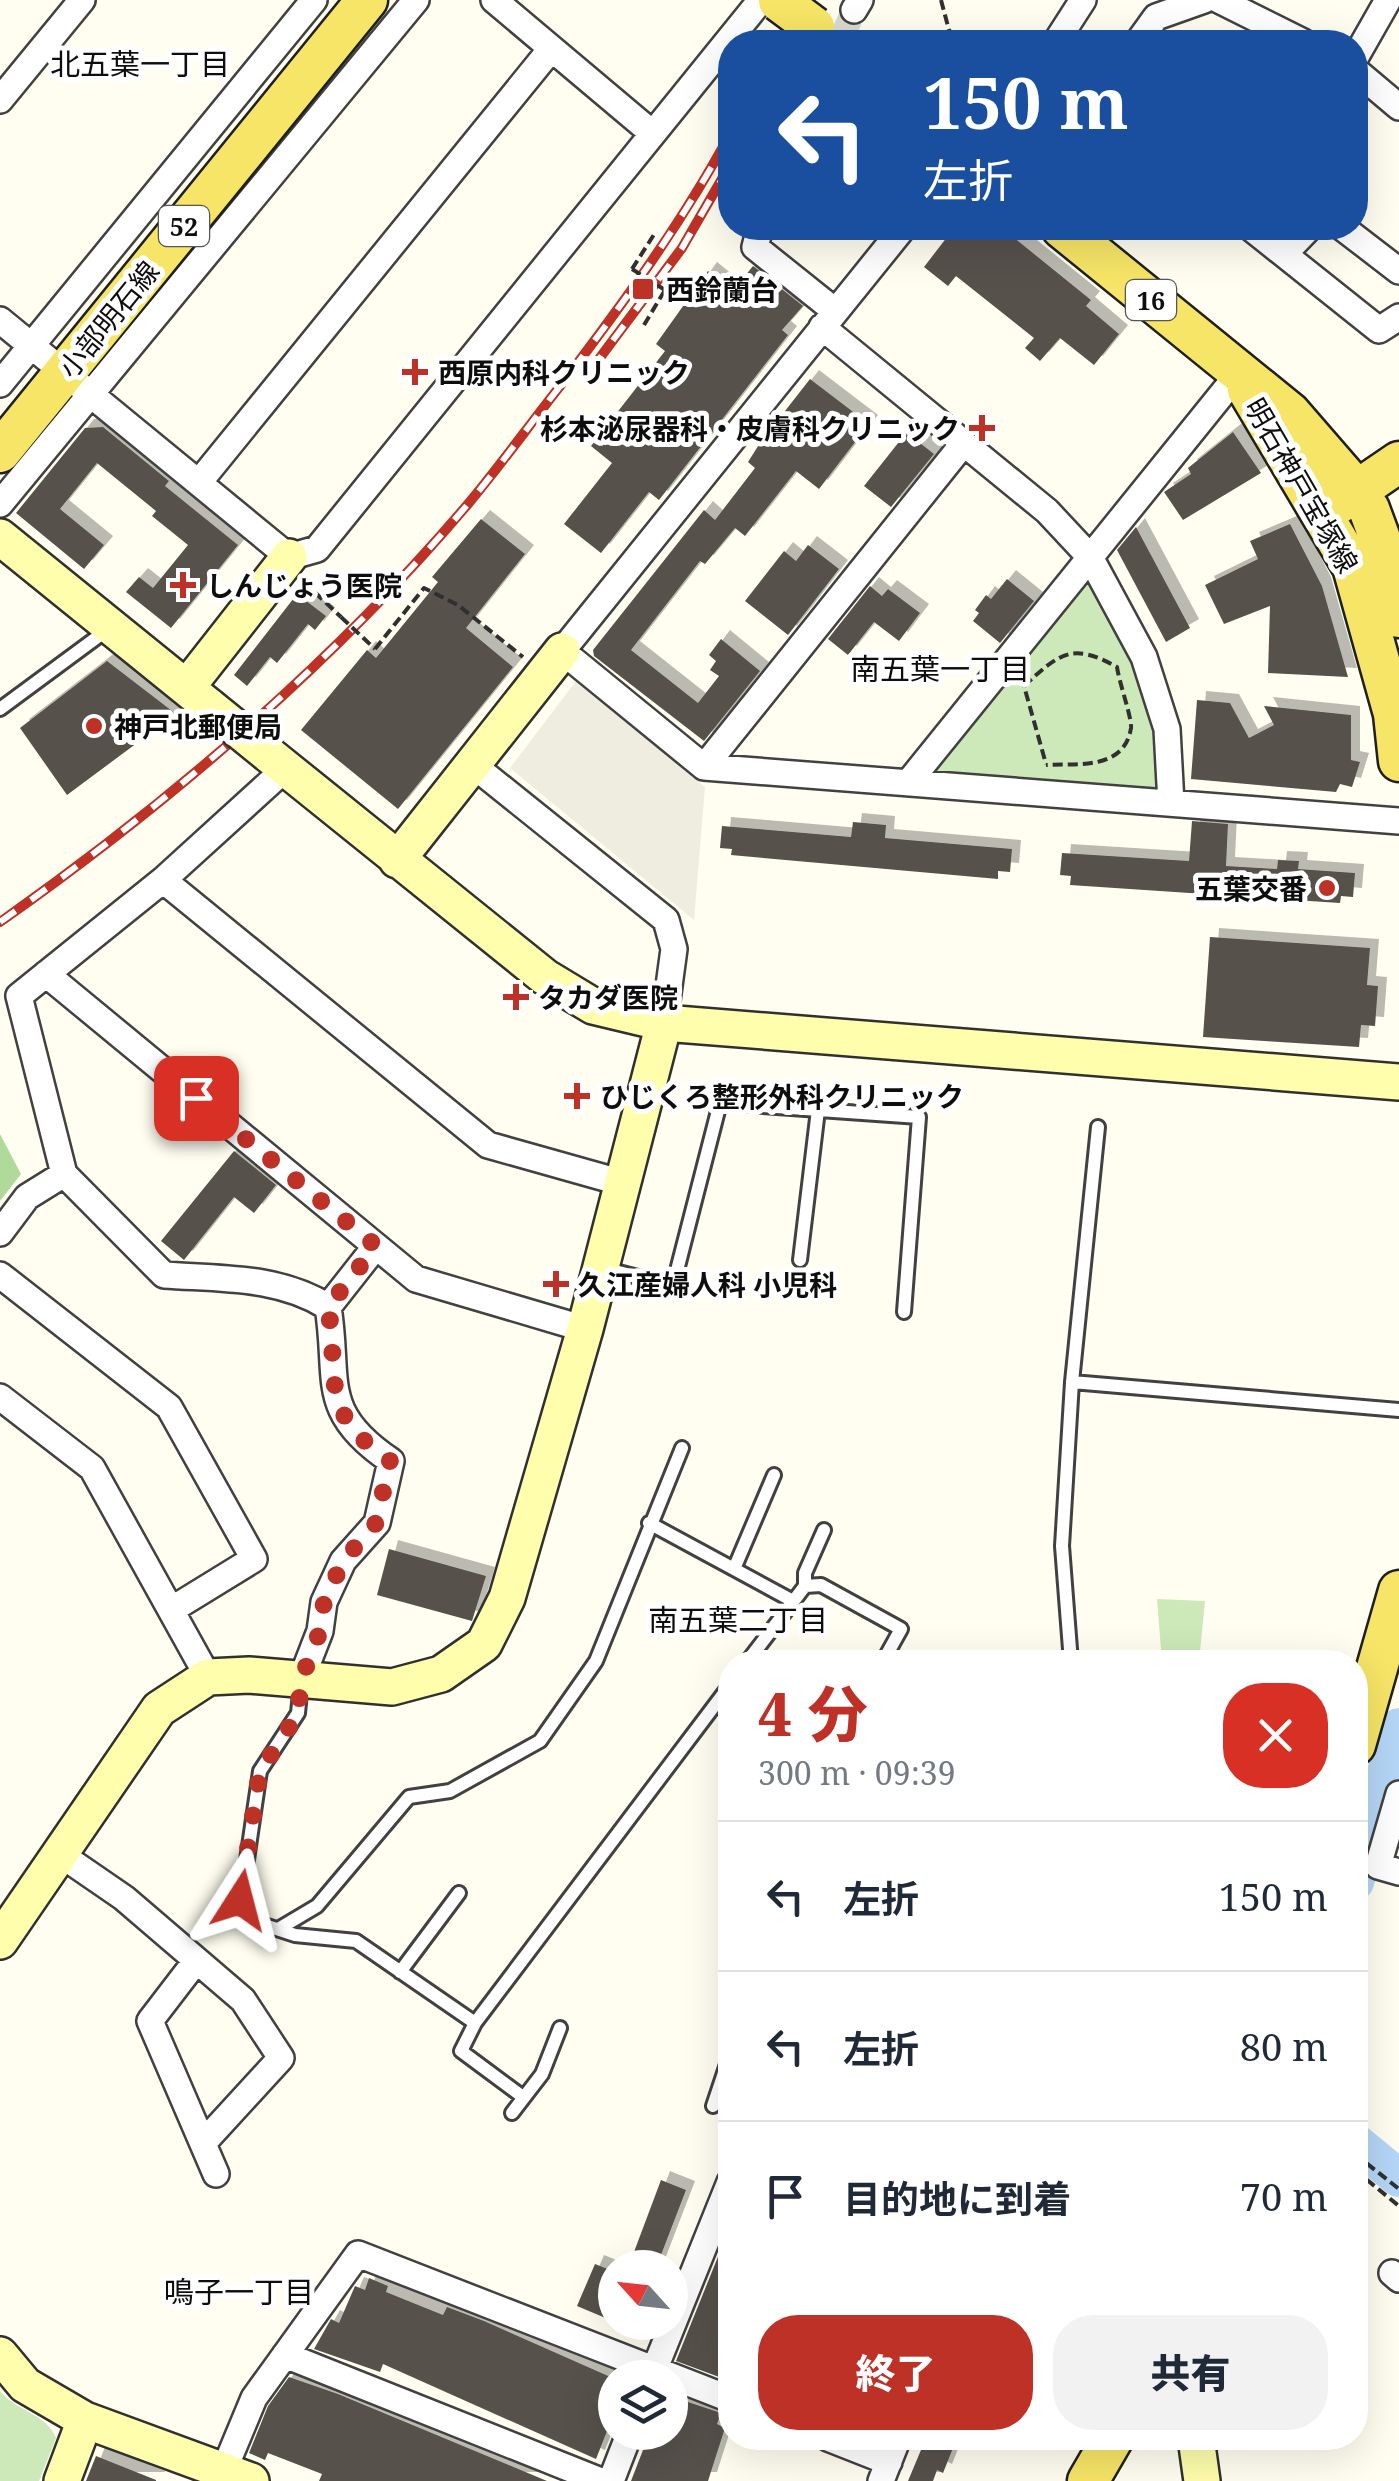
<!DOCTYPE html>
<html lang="ja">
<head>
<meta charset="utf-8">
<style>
	body { margin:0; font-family:"Noto Serif","Noto Sans JP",serif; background:#f2f2f3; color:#1f2937; height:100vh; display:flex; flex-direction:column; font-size:38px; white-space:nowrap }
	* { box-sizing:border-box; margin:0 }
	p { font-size:32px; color:#747a83 }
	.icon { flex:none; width:55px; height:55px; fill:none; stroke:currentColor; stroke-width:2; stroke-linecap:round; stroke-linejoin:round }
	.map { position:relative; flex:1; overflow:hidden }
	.drawer { position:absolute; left:718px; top:1650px; width:650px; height:800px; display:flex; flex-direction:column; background:#fff; border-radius:40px; box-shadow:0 10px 40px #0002 }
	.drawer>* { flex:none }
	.top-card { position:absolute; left:718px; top:30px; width:650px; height:210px; border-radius:40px; box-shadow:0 10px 40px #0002; background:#1a4fa0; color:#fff; overflow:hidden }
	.needle { width:65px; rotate:297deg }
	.controls { position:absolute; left:598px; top:2250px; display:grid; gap:20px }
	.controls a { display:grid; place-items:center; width:90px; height:90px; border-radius:50%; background:#fff; box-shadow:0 10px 40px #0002; font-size:50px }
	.pin { position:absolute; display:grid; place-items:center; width:85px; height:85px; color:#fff; margin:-42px; border-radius:20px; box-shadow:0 5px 15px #0006 }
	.me { position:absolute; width:110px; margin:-55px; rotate:9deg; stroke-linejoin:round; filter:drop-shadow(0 0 8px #0008) }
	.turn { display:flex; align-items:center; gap:35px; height:210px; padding:0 40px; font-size:45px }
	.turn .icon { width:130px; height:130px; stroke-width:2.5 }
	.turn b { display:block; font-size:70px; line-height:85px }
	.round { display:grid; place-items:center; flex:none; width:105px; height:105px; border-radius:40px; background:#f2f2f3 }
	.headline { display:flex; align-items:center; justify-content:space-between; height:170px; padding:0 40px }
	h1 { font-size:60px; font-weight:800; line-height:75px; color:#be3127 }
	.action { display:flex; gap:20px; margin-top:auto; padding:20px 40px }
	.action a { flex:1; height:115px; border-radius:40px; background:#be3127; color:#fff; font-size:40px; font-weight:800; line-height:115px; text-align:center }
	.action a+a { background:#f2f2f3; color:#1f2937 }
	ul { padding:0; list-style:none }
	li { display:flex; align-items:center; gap:30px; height:150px; padding:0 40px; border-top:2px solid #e0e1e3 }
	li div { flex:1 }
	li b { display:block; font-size:38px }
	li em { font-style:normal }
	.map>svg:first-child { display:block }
	.green { fill:#cde9b9 }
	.forest { fill:#afda99 }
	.plaza { fill:#efeddf }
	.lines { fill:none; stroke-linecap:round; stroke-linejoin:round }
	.river { stroke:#b5d6f6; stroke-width:38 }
	.building { fill:#57514b; filter:url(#shadow) }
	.street-tunnel { stroke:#dbdace; stroke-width:25; stroke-dasharray:25 12; stroke-linecap:butt }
	.lane-casing { stroke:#414141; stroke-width:18 }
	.street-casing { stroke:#414141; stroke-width:30 }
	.secondary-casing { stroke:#303030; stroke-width:40 }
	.primary-casing { stroke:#1f1f1f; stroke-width:45 }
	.path { stroke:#303030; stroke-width:4; stroke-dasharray:10 5; stroke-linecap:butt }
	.lane { stroke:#fff; stroke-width:12 }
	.street { stroke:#fff; stroke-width:25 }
	.secondary { stroke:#fefeac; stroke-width:35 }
	.primary { stroke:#f7e567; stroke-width:40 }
	.rail-casing { stroke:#be3127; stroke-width:10 }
	.rail { stroke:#fff; stroke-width:6; stroke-dasharray:19; stroke-linecap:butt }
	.secondary-bridge-casing { stroke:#303030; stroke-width:40; stroke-linecap:butt }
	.primary-bridge-casing { stroke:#1f1f1f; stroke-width:45; stroke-linecap:butt }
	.path-bridge { stroke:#303030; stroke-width:4; stroke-dasharray:10 5; stroke-linecap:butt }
	.secondary-bridge { stroke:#fefeac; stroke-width:35 }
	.primary-bridge { stroke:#f7e567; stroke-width:40 }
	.route { stroke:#be3127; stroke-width:18; stroke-dasharray:0 32.4 }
	.poi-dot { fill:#be3127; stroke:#fff; stroke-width:4 }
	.labels { text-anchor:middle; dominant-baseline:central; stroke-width:10; stroke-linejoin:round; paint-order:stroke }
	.shield { fill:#fff; stroke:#565656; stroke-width:2.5 }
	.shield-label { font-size:25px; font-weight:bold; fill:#0e0e0e }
	.poi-label { font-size:28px; font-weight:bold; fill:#0e0e0e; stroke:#fff; text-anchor:start }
	.street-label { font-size:28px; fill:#0e0e0e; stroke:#fff }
	.neighbourhood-label { font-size:30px; fill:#0e0e0e; stroke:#fff }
</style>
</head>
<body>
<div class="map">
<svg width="1399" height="2481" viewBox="0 0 1399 2481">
	<defs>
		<filter id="shadow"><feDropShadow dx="9" dy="-9" stdDeviation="0" flood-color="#0004"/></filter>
	</defs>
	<rect width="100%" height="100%" fill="#fffef0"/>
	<!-- green -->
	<path class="green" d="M1090,557L1144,657L1171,803L908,783Z
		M1157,1599L1205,1601L1199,1662H1162Z
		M0,2391C16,2411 47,2414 56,2438L39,2481H0Z"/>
	<!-- forest -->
	<path class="forest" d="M0,1134L21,1174L0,1201Z"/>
	<!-- plaza -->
	<path class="plaza" d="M576,681L705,787L694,920L510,768Z"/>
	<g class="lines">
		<!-- river -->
		<path class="river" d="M1355,1882L1399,1727
			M1355,2142L1399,2178"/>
	</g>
	<!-- building -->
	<path class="building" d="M954,228H1002L1091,300L1086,306L1119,334L1094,365L1060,338L1040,361L1025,348L1034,338L956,276L948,286L924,267Z
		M753,266L803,306L782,330L788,335L659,500L649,492L601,553L564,524L612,463L591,446L665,351L656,344L708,271L733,291Z
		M810,379L869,424L819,489L796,471L745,536L735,528L705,564L700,561L631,650L698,703L719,676L710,670L716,661L709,655L721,639L760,671L704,741L594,656L593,650L704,510L715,520L755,468L748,462L760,443Z
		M914,423L928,434L920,443L934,454L891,507L864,486Z
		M103,427L169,481L165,486L238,545L171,628L126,592L139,577L153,588L188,545L152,516L156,511L97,463L60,509L104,545L84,569L16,513L85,428Z
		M1233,432L1261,473L1183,520L1164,492L1191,474L1188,468Z
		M481,519L525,554L466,628L513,667L398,809L301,730L367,650L376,658L438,582L432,577Z
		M1290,524L1322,586L1348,677L1268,673L1270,606L1224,624L1205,585L1258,559L1250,541Z
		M1136,527L1190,628L1166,642L1117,550Z
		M808,545L839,569L788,635L745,601L784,551L796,561Z
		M1007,579L1034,601L1000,643L973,621L979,613L975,610L986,595L991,599Z
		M870,586L882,596L888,589L920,613L899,641L874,622L848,655L828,639Z
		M297,594L326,616L315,630L308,624L277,663L270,657L247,686L234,675Z
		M107,661L176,714L67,795L20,728Z
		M1197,700L1230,703L1249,738L1274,725L1264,706L1351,715V760L1360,762L1352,787L1340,784L1336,792L1191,779Z
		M1192,821L1228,824L1226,866L1277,869L1278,860L1299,861L1298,869L1355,873L1353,897L1341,896L1340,903L1070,885L1071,876L1060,875L1062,853L1189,861Z
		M853,822L886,825L885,838L1012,849L1010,872L998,871V879L731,855L732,849L720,848L722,826L851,837Z
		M1210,937L1370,948L1367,985L1378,986L1375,1026L1361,1025L1359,1047L1203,1037Z
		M234,1151L276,1185L254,1213L234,1197L184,1260L161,1241Z
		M389,1549L486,1576L472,1621L377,1595Z
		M661,2180L686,2190L656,2268H628Z
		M730,2227V2381L676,2361Z
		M595,2264L615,2272V2322L577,2306Z
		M369,2278L388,2286L386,2292L443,2315L447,2307L484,2321L615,2379V2397L606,2419L611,2421L596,2459L383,2364L380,2372L314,2349L331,2319L339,2323L355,2286L365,2290Z
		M289,2377L338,2394L547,2481H319L322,2474L268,2453L265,2460L249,2453L268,2406Z
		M670,2396L721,2413L717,2424L725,2428L708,2481H631L650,2432H670Z
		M926,2438H957L943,2473L937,2470L933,2481H908Z
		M96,2456L156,2480V2481H86Z"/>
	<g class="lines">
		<!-- street-tunnel -->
		<path class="street-tunnel" d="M840,42L854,10"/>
		<!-- lane casing -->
		<g class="lane-casing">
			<path id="lane" d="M0,709L111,627
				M800,1260L818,1110
				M603,1268L673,1286L720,1103L919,1117L904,1312
				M1072,1382L1399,1410
				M649,1523L793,1601
				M734,1569L774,1475
				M805,1586V1573L824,1530
				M747,1662L805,1586L821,1585L901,1629L886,1656
				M1071,1662L1062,1546L1072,1382L1098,1127
				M301,1683L298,1713L260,1771L241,1901L252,1921L295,1935L356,1941L475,2023
				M280,1928L317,1906L409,1797L450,1791L540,1741L596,1661L682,1448
				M400,1972L459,1893
				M523,2097L461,2051L475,2023L730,1685
				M713,2106L730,2055
				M512,2113L542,2074L560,2028"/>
		</g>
		<!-- street casing -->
		<g class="street-casing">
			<path id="street" d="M494,0L652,133
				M1219,0L1303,42
				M854,10L860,0
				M1056,42L1083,0
				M1138,42L1156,17L1204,0
				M1355,58L1388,0
				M1355,70L1399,107
				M0,100L82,0
				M760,228L755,247L835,311
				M903,228L562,651L704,767L1399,821
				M1251,228L1379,330L1399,317
				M1343,228L1399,271
				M1284,254L1309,228
				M0,320L289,557L317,549L761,0
				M822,327L1047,511L1090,557L1144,657L1167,729L1171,803
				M0,384L314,0
				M200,481L551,49
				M0,504L416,0
				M473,765L666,920L674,949L664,1023
				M704,767L963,444
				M908,783L1239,373
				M163,880L488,1145L623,1183
				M46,974L416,1279L585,1329
				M64,1174L164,1275C221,1279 279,1276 328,1307C340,1380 317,1411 391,1461L377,1523L343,1561L324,1602L320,1631L301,1680
				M0,1233L27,1197L64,1174L19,996L163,880L285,769
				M0,1275L169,1407L254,1559L171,1610
				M328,1307L376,1246
				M0,1397L92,1468L208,1677
				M1399,1794L1378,1866L1399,1872
				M60,1854L124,1898L243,2000L281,2058L204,2142
				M196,1961L150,2021L216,2174
				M1392,2273L1399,2279
				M285,2355L601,2481
				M651,2378L730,2182
				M828,2438L889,2462
				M224,2470L254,2398L358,2254L730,2399
				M611,2481L630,2432
				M881,2481L898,2438"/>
		</g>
		<!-- secondary casing -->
		<g class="secondary-casing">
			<path id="secondary" d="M0,537L210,707
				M187,687L289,557
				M268,754L545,977L593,1006L664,1023L1399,1082
				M397,860L562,651
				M0,1941L159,1709L208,1677L249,1675L392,1687L441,1674L484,1644L507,1598L585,1329L664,1023
				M0,2355L25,2385L85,2420L251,2481
				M1196,2438L1202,2481
				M62,2481L85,2420"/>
		</g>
		<!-- primary casing -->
		<g class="primary-casing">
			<path id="primary" d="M1062,228L1290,413L1355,488L1369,509L1390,566L1399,617
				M1248,390L1353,567L1394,714L1399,761
				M0,452L367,0
				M1336,505L1399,462
				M1355,1745L1399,1591
				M1088,2481L1113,2438"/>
		</g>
		<!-- path -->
		<path class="path" d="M941,0L949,30L958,42
			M632,269L655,233
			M644,325L665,290
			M304,582L341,617
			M375,649L424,588L458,605L523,657
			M1017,680L1024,686L1046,764
			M1024,686C1060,653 1072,642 1117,667C1119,682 1132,718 1131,728C1124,771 1077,763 1046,765
			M1355,2154L1399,2189
			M1355,2170L1399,2206"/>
		<!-- lane -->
		<use href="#lane" class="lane"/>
		<!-- street -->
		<use href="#street" class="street"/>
		<!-- secondary -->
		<use href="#secondary" class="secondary"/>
		<!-- primary -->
		<use href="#primary" class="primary"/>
		<!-- rail casing -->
		<g class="rail-casing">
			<path id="rail" d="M781,42L806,0
				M590,371L682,248L730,165
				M0,922C169,803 333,663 468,504C500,466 530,424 561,385C622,305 682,223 730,134"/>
		</g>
		<!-- rail -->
		<use href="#rail" class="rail"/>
		<!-- secondary-bridge casing -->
		<g class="secondary-bridge-casing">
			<path id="secondary-bridge" d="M210,707L268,754"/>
		</g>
		<!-- primary-bridge casing -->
		<g class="primary-bridge-casing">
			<path id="primary-bridge" d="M779,1L814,27"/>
		</g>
		<!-- path-bridge -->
		<path class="path-bridge" d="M632,269L665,290
			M341,617L375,649"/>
		<!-- secondary-bridge -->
		<use href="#secondary-bridge" class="secondary-bridge"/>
		<!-- primary-bridge -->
		<use href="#primary-bridge" class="primary-bridge"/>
	</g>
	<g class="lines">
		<!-- route -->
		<path class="route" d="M196,1098L376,1246L328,1307C340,1380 317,1411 390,1461L376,1523L343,1561L324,1602L320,1631L301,1680L298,1714L260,1771L240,1900"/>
	</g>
	<!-- markers -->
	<g class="poi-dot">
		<rect x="631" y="277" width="24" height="24" rx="5"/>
		<path d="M410 357h10v10h10v10h-10v10h-10v-10h-10v-10h10z"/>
		<path d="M977 413h10v10h10v10h-10v10h-10v-10h-10v-10h10z"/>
		<path d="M178 570h10v10h10v10h-10v10h-10v-10h-10v-10h10z"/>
		<circle cx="94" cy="726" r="10"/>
		<circle cx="1327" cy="888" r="10"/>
		<path d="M511 982h10v10h10v10h-10v10h-10v-10h-10v-10h10z"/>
		<path d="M572 1081h10v10h10v10h-10v10h-10v-10h-10v-10h10z"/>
		<path d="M551 1269h10v10h10v10h-10v10h-10v-10h-10v-10h10z"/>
	</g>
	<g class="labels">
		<!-- shield labels -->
		<g class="shield">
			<rect x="159" y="206" width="50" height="40" rx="8"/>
			<rect x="1126" y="280" width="50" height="40" rx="8"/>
		</g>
		<g class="shield-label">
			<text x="184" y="226">52</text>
			<text x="1151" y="300">16</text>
		</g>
		<!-- poi labels -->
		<g class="poi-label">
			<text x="666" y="289">西鈴蘭台</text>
			<text x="438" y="372">西原内科クリニック</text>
			<text x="960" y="428" text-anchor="end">杉本泌尿器科・皮膚科クリニック</text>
			<text x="206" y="585">しんじょう医院</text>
			<text x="114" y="726">神戸北郵便局</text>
			<text x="1307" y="888" text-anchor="end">五葉交番</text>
			<text x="538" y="997">タカダ医院</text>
			<text x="600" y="1096">ひじくろ整形外科クリニック</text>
			<text x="578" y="1284">久江産婦人科 小児科</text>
		</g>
		<!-- street labels -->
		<g class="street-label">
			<text transform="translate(108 319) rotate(-51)">小部明石線</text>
			<text transform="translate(1302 485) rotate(60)">明石神戸宝塚線</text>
		</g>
		<!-- neighbourhood labels -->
		<g class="neighbourhood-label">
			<text x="140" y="63">北五葉一丁目</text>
			<text x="940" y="668">南五葉一丁目</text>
			<text x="738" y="1619">南五葉二丁目</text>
			<text x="239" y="2291">鳴子一丁目</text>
		</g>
	</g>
</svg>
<div class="controls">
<a><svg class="needle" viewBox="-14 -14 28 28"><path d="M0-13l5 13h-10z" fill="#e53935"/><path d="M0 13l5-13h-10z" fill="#747a83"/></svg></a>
<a><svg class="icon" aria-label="layers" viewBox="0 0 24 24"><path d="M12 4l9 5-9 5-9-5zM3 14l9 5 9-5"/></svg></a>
</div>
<div class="pin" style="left:196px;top:1098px;background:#d93025"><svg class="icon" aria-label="arrive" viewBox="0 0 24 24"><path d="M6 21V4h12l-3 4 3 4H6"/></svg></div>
<svg class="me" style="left:240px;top:1900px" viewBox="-20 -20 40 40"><path d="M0-17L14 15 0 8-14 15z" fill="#be3127" stroke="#fff" stroke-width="4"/></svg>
<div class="top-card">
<div class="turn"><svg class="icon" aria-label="left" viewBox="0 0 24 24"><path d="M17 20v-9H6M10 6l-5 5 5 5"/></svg><div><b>150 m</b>左折</div></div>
</div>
<section class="drawer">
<div class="headline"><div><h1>4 分</h1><p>300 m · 09:39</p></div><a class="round" style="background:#d93025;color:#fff"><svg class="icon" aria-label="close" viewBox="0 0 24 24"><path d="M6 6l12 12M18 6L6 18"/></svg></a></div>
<ul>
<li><svg class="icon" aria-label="left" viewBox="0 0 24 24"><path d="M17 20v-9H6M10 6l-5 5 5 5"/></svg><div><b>左折</b></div><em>150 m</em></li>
<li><svg class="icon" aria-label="left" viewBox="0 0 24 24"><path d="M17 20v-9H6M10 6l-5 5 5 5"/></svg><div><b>左折</b></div><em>80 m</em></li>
<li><svg class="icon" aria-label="arrive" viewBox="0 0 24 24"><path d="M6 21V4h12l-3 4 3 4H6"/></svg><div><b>目的地に到着</b></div><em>70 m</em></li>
</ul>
<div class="action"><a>終了</a><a>共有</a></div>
</section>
</div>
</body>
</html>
